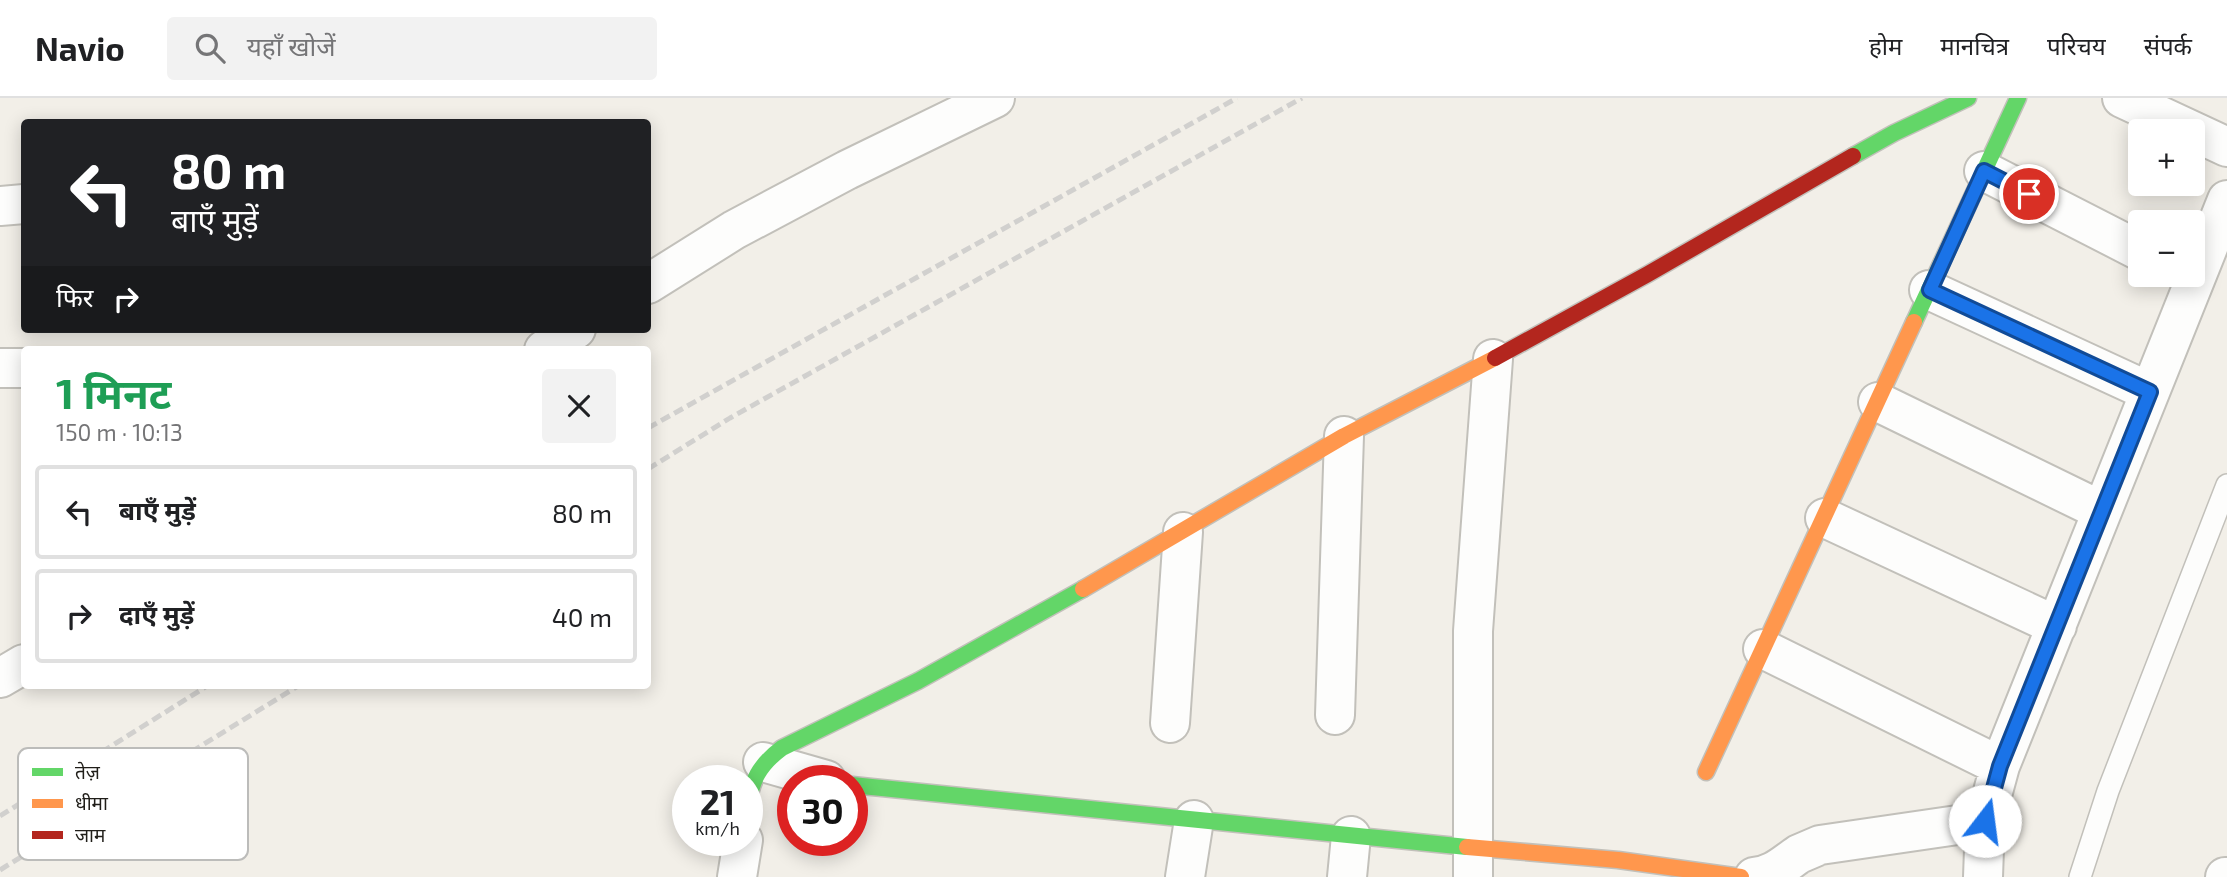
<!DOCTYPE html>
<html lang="hi">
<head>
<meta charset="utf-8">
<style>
	body { margin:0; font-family:"Exo 2","Noto Sans Devanagari",sans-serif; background:#f2f2f2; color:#202124; height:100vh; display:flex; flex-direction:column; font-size:26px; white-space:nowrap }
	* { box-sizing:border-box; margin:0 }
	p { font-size:23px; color:#757577 }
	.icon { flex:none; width:38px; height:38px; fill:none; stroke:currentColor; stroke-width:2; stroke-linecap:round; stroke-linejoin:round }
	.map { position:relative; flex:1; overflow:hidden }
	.drawer { position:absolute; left:21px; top:248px; width:630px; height:343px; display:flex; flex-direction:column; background:#fff; border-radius:7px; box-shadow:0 4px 18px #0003 }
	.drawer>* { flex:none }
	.guide { position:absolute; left:21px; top:21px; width:630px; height:214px; border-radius:7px; box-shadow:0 4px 18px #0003; background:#202124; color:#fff; overflow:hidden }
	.fabs { position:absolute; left:2128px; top:21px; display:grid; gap:14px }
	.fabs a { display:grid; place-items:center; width:77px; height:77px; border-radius:7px; background:#fff; box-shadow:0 4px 18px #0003; font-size:35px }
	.speed { position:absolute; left:672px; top:667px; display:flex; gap:14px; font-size:35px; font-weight:700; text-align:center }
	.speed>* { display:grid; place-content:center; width:91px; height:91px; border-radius:50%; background:#fff; box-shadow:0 4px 18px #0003; line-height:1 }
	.speed small { font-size:18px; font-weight:400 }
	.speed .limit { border:10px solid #d22; background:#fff; color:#111 }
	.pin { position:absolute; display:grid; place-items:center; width:60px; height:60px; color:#fff; margin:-30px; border:4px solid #fff; border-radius:50%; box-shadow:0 2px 7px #0007 }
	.me { position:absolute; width:77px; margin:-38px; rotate:15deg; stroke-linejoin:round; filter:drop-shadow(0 0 5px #0008) }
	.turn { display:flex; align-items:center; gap:24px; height:147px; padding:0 35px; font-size:32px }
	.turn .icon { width:91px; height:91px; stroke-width:2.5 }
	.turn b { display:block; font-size:49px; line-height:60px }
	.then { display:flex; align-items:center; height:66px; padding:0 35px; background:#0003; gap:14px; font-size:26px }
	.round { display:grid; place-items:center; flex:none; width:74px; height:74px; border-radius:7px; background:#f2f2f2 }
	.headline { display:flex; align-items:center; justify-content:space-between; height:119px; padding:0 35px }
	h1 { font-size:42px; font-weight:700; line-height:52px; color:#1e9e55 }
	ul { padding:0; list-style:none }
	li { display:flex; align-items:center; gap:21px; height:94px; margin:0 14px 10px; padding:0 21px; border:4px solid #e0e0e0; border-radius:7px }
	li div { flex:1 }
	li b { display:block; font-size:26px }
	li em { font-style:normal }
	header { display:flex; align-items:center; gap:42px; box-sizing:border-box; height:98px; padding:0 35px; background:#fff; border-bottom:2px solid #e0e0e0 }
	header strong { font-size:33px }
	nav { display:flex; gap:38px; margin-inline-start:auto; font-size:24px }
	.search { width:490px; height:63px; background:#f2f2f2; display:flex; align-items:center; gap:18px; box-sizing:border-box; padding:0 24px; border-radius:7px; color:#757577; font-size:26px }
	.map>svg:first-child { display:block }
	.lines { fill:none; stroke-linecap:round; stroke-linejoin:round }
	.lane-casing { stroke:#c2c0ba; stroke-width:24 }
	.street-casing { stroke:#c2c0ba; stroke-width:42 }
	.fast-casing { stroke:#c2c0ba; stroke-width:19 }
	.slow-casing { stroke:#c2c0ba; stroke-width:19 }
	.jam-casing { stroke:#c2c0ba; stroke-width:19 }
	.lane { stroke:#fdfdfc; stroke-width:21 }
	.street { stroke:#fdfdfc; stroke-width:38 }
	.fast { stroke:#63d668; stroke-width:16 }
	.slow { stroke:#ff974d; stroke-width:16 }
	.jam { stroke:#b3261e; stroke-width:16 }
	.rail { stroke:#d1d0ce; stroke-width:5; stroke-dasharray:10 5; stroke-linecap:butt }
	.route-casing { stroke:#114b97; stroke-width:18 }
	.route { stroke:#1a73e8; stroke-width:12 }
	.key { fill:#fff; stroke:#bcbcba; stroke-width:2 }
	.key-label { font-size:19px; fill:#201e19 }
</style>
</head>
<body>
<header>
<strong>Navio</strong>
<div class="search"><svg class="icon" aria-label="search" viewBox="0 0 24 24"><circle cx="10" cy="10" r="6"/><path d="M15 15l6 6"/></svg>यहाँ खोजें</div>
<nav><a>होम</a><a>मानचित्र</a><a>परिचय</a><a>संपर्क</a></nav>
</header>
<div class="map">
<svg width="2227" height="779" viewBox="0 0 2227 779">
	<rect width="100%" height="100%" fill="#f2efe8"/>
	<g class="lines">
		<!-- lane casing -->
		<g class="lane-casing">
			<path id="lane" d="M2080,779L2108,693L2227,387"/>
		</g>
		<!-- street casing -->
		<g class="street-casing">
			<path id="street" d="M2122,0L2227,49
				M1984,73L2140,153
				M0,108L24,106
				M648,186L734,132L847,72L995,0
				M1929,192L2150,294
				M544,252L576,231
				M0,270H24
				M1878,304L2102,413
				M1825,420L2057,528
				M1763,551L2000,668
				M0,580L24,566
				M1335,617L1344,338
				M1170,625L1183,434
				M763,664L826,682
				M737,779L743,742
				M1185,779L1194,722
				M1347,779L1351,738
				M1473,779V533L1493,261
				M1754,779C1774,777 1784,766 1799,756C1806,753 1813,750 1820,747L1985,723
				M1983,779L1985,723L2000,668L2227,102
				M2225,779H2227"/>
		</g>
		<!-- fast casing -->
		<g class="fast-casing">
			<path id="fast" d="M1853,58L1894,35L1968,0
				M1914,224L2018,0
				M852,687L1467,749
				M747,711C751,683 759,667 782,650L918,583L1083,491"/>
		</g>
		<!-- slow casing -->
		<g class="slow-casing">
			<path id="slow" d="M1083,491L1344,338L1495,260
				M1706,674L1914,224
				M1467,749L1618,762L1741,779"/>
		</g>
		<!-- jam casing -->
		<g class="jam-casing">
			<path id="jam" d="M1495,260L1648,176L1853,58"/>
		</g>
		<!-- lane -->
		<use href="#lane" class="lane"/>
		<!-- street -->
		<use href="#street" class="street"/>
		<!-- fast -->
		<use href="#fast" class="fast"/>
		<!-- slow -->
		<use href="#slow" class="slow"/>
		<!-- jam -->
		<use href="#jam" class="jam"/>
		<!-- rail -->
		<path class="rail" d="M648,330L1237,0
			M648,371L730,320L1302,0
			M0,718L207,588
			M0,772L298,588"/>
	</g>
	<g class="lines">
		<!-- route casing -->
		<g class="route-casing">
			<path id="route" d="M1985,723L2000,668L2150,294L1930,192L1984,73L2029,96"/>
		</g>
		<!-- route -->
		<use href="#route" class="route"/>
	</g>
	<!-- legend -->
	<rect x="18" y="650" width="230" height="112" rx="10" class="key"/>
	<rect x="32" y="670" width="31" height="8" fill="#63d668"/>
	<rect x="32" y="701" width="31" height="9" fill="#ff974d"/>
	<rect x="32" y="733" width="31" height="8" fill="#b3261e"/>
	<g class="key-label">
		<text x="75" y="681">तेज़</text>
		<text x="75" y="712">धीमा</text>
		<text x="75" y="744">जाम</text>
	</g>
</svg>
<div class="fabs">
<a>+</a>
<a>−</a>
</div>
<div class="speed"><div>21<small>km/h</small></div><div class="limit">30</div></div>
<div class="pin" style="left:2029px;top:96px;background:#d93025"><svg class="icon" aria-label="arrive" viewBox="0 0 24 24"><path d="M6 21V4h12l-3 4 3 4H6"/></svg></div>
<svg class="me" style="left:1985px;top:723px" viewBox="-20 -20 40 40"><circle r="19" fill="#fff"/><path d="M0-13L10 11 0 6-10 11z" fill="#1a73e8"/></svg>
<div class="guide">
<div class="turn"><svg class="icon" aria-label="left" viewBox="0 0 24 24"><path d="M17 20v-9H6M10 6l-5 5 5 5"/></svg><div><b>80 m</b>बाएँ मुड़ें</div></div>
<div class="then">फिर<svg class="icon" aria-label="right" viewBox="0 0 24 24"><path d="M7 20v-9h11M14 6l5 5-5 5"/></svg></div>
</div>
<section class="drawer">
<div class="headline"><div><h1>1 मिनट</h1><p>150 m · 10:13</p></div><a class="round"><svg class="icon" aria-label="close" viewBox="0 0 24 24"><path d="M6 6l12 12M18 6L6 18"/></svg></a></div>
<ul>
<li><svg class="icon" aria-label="left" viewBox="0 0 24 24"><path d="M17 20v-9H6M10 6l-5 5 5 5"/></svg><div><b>बाएँ मुड़ें</b></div><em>80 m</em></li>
<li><svg class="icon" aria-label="right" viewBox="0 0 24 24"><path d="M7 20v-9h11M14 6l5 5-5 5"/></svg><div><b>दाएँ मुड़ें</b></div><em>40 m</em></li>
</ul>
</section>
</div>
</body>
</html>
